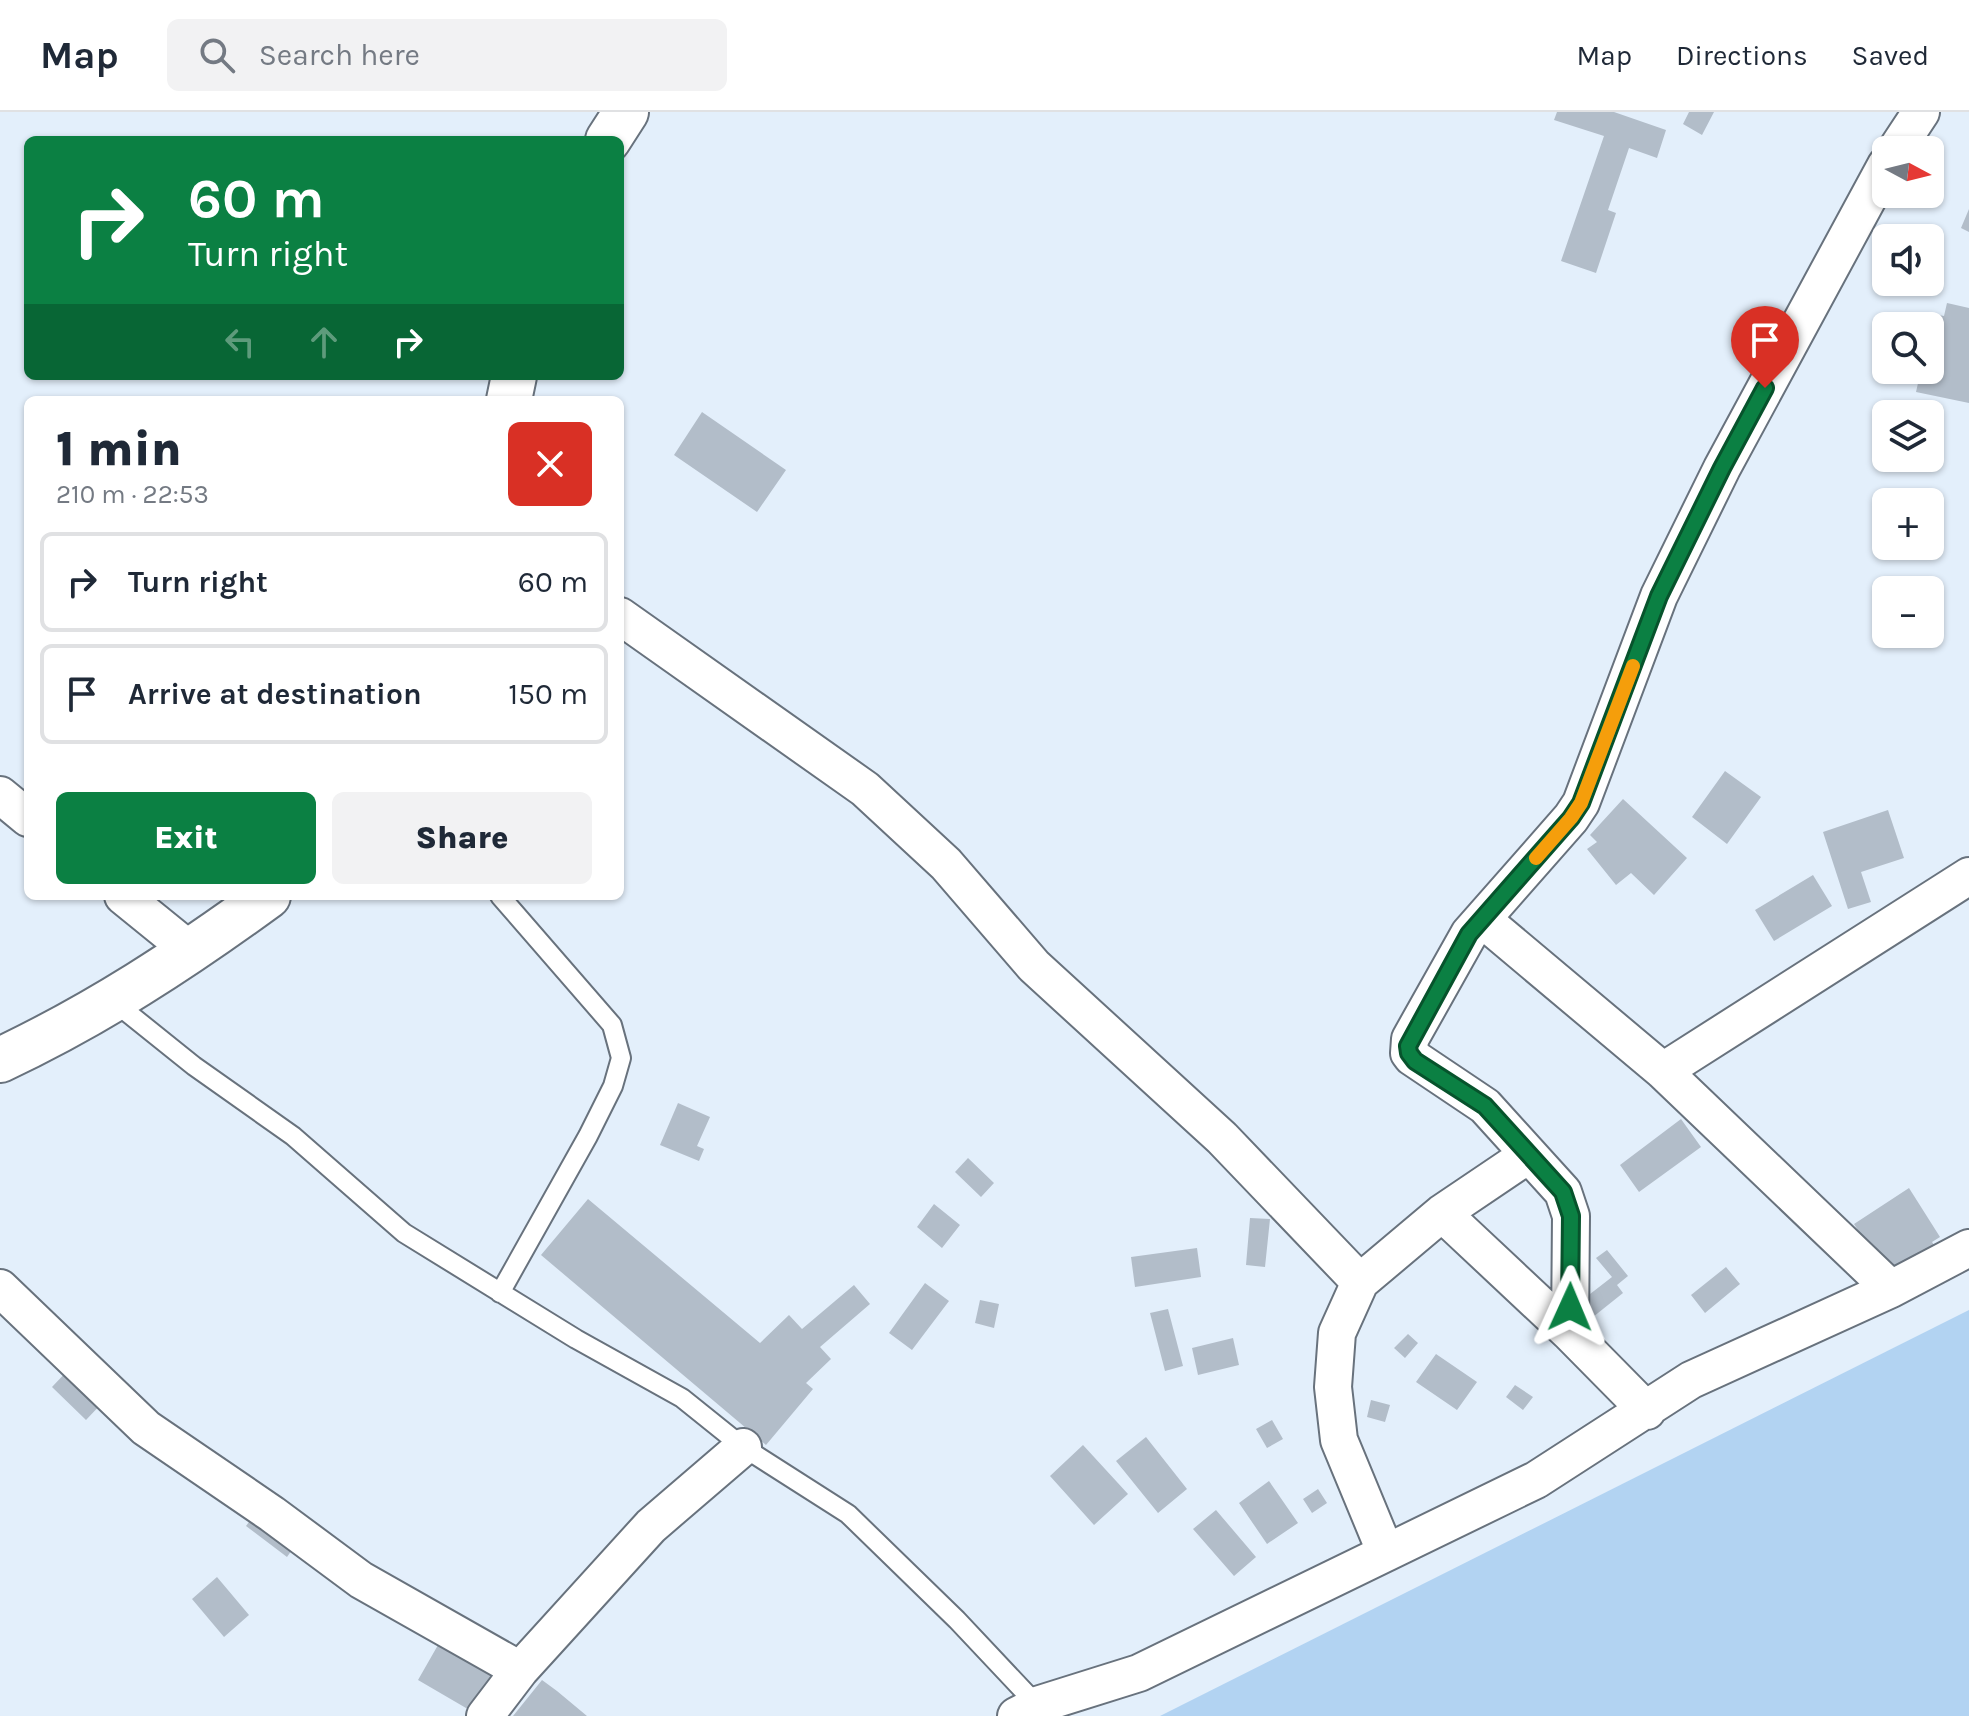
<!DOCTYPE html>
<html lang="en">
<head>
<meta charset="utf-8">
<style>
	body { margin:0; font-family:Karla,sans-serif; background:#f2f2f3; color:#1f2937; height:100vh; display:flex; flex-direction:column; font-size:30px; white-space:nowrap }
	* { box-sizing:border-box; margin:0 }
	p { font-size:26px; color:#747a83 }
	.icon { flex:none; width:44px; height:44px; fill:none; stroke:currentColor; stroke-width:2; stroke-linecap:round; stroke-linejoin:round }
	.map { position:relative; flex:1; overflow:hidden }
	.sheet { position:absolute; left:24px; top:284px; width:600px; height:504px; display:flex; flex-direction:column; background:#fff; border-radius:12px; box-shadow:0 2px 6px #0004 }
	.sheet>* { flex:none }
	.banner { position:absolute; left:24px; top:24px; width:600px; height:244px; border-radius:12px; box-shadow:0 2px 6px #0004; background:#0b8043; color:#fff; overflow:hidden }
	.needle { width:52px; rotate:97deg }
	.tools { position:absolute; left:1872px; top:24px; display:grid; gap:16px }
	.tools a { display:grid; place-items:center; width:72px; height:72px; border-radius:12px; background:#fff; box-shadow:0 2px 6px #0004; font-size:40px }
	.pin { position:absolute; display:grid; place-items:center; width:68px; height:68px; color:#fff; margin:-82px -34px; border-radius:50% 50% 50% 0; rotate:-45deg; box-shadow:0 0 8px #0007 }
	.pin .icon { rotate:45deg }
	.me { position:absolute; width:88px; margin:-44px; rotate:1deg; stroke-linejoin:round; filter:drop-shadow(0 0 6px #0008) }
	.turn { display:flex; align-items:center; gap:28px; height:168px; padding:0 32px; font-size:36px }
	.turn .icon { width:104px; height:104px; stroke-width:2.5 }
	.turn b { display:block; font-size:56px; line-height:68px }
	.lanes { display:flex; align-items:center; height:76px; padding:0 32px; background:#0003; justify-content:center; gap:40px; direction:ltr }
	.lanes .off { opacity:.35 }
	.round { display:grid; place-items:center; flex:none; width:84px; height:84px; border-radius:12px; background:#f2f2f3 }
	.headline { display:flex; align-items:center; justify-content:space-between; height:136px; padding:0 32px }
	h1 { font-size:48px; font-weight:800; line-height:60px }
	.action { display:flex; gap:16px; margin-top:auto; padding:16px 32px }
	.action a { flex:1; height:92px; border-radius:12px; background:#0b8043; color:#fff; font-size:32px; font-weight:800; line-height:92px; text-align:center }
	.action a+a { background:#f2f2f3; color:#1f2937 }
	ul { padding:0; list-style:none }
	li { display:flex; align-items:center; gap:24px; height:100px; margin:0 16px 12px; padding:0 16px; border:4px solid #e0e1e3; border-radius:12px }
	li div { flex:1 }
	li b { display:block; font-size:30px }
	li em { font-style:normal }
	header { display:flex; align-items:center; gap:48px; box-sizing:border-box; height:112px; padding:0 40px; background:#fff; border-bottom:2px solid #e0e1e3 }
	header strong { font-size:38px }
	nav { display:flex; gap:44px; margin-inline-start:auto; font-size:28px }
	.search { width:560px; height:72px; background:#f2f2f3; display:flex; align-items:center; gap:20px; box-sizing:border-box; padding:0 28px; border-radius:12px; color:#747a83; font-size:30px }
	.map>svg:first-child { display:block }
	.green { fill:#b2d3f2 }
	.building { fill:#b2bdc9 }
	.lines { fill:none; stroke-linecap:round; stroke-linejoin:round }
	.service-casing { stroke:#68727d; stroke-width:22 }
	.minor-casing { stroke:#68727d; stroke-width:40 }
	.tertiary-casing { stroke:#68727d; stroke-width:48 }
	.service { stroke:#fff; stroke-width:18 }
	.minor { stroke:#fff; stroke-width:36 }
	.tertiary { stroke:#fff; stroke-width:44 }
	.route-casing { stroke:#07532c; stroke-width:20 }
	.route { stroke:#0b8043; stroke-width:14 }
	.slow { stroke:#f59e0b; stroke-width:14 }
</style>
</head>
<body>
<header>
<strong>Map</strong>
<div class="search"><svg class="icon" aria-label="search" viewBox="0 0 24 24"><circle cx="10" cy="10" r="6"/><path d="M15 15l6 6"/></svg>Search here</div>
<nav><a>Map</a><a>Directions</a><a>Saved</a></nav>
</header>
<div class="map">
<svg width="1969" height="1604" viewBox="0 0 1969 1604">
	<rect width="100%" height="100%" fill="#e3effb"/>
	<!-- green -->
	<path class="green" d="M1969,1198V1604H1160Z"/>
	<!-- building -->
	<path class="building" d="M1557,0H1614L1666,18L1657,46L1629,36L1608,98L1616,101L1596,161L1561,149L1604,24L1554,8Z
		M1689,0H1714L1702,23L1683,12Z
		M1969,97V120L1961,116Z
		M1947,191L1969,196V291L1916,280L1921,258H1930L1933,202L1944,204Z
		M702,300L786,358L757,400L674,343Z
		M1725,659L1761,685L1727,732L1692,705Z
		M1623,687L1687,746L1654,783L1631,761L1616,773L1587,737L1597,730L1590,723Z
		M1888,698L1904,746L1861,760L1871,790L1848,797L1823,720Z
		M1813,763L1832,794L1774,829L1755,798Z
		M678,991L710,1005L697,1034L704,1037L699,1049L660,1033Z
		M1681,1007L1701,1035L1639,1080L1620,1053Z
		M968,1046L994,1071L981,1085L955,1060Z
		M1909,1076L1940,1125L1932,1130L1939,1140L1910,1159L1903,1149L1885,1161L1854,1112Z
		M588,1087L760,1231L789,1203L802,1217L854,1173L870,1192L820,1235L831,1247L806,1271L813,1277L766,1333L541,1143Z
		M934,1092L960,1113L942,1136L917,1115Z
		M1250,1106L1270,1107L1265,1155L1246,1153Z
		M1197,1136L1201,1165L1135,1175L1131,1145Z
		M1607,1138L1628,1164L1617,1173L1623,1181L1593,1205L1581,1189L1612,1165L1596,1146Z
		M1726,1155L1740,1172L1705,1201L1691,1183Z
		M925,1171L949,1189L912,1238L889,1221Z
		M980,1188L999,1192L994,1216L975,1211Z
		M1168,1197L1183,1254L1165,1259L1150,1201Z
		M1408,1222L1418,1231L1405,1246L1394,1236Z
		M1233,1226L1239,1253L1198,1263L1192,1236Z
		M1436,1242L1477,1270L1457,1298L1416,1270Z
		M70,1256L104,1289L86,1308L52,1275Z
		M1515,1273L1533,1285L1523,1298L1506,1285Z
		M1371,1288L1390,1293L1385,1310L1367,1305Z
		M1272,1308L1283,1327L1267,1336L1256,1317Z
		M1146,1325L1187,1377L1158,1401L1116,1349Z
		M1083,1333L1128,1382L1094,1413L1050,1364Z
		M1269,1369L1298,1411L1267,1432L1239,1391Z
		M1318,1377L1327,1391L1312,1401L1303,1387Z
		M260,1395L301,1425L287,1445L246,1414Z
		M1216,1398L1256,1445L1234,1464L1193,1417Z
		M217,1465L249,1503L224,1525L192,1487Z
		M446,1519L506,1554L478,1603L418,1568Z
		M542,1568L557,1579L587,1604H513Z"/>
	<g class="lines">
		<!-- service casing -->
		<g class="service-casing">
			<path id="service" d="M500,784L612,913L621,946L613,974L588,1024L500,1181
				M113,889L194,954L293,1024L404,1121L576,1227L682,1286L743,1335L848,1402L957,1508L1037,1593"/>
		</g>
		<!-- minor casing -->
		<g class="minor-casing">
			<path id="minor" d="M1896,38L1921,0
				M620,504L865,677L946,752L1034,854L1222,1026L1360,1170
				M0,683L28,706
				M123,784L192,840
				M1482,807L1663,959L1891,1177
				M1663,959L1969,764
				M1442,1101L1570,1221L1647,1299
				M0,1176L146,1316L272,1402L361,1468L520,1558
				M1570,1221L1571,1104L1563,1080L1485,994L1412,945L1409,941L1410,927L1469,822L1571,706L1581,691L1659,484L1722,356L1886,53
				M1385,1439L1339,1328L1333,1275L1337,1221L1360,1170L1442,1101L1528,1043
				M485,1604L520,1558L651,1414L743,1335
				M1016,1604L1037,1593L1139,1561L1536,1368L1691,1268L1891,1177L1969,1136"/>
		</g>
		<!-- tertiary casing -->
		<g class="tertiary-casing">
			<path id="tertiary" d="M608,28L626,0
				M509,288L514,264
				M0,948C96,903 183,846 268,784"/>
		</g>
		<!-- service -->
		<use href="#service" class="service"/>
		<!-- minor -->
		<use href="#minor" class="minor"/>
		<!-- tertiary -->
		<use href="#tertiary" class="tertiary"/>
	</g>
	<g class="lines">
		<!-- route casing -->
		<g class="route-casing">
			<path id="route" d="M1570,1195L1571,1104L1563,1080L1485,994L1415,949L1409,941L1408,934L1469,822L1571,706L1581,691L1659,484L1722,356L1765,276"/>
		</g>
		<!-- route -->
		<use href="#route" class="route"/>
		<!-- slow -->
		<path class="slow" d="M1536,746L1571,706L1581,691L1633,554"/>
	</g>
</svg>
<div class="tools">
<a><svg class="needle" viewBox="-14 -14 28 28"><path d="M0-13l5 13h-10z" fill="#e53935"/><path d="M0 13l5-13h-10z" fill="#747a83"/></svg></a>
<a><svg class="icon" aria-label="sound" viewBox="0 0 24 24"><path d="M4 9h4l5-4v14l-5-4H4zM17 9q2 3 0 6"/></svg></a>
<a><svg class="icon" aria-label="search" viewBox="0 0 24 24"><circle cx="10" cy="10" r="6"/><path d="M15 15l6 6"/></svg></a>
<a><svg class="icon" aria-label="layers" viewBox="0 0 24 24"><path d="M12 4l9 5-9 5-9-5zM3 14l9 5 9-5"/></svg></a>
<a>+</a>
<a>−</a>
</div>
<div class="pin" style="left:1765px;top:276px;background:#d93025"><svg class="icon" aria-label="arrive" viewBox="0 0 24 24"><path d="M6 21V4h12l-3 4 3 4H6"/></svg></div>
<svg class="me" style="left:1570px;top:1195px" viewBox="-20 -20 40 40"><path d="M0-17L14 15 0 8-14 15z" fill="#0b8043" stroke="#fff" stroke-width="4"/></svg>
<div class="banner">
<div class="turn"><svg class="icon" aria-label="right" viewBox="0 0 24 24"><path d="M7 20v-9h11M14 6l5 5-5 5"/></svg><div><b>60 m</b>Turn right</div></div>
<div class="lanes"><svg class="icon off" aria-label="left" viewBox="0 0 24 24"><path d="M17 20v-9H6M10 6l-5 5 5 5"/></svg><svg class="icon off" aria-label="ahead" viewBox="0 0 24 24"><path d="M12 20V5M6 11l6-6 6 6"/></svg><svg class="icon" aria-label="right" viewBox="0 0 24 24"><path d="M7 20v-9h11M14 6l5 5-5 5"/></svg></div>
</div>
<section class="sheet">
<div class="headline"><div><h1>1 min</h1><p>210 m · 22:53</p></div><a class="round" style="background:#d93025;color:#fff"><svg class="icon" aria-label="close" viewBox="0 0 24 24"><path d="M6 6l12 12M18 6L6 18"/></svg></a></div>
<ul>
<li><svg class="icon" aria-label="right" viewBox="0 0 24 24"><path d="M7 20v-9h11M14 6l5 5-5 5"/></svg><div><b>Turn right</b></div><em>60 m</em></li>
<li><svg class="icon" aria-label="arrive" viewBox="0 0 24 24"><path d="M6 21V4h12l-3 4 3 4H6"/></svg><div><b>Arrive at destination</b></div><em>150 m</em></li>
</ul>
<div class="action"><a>Exit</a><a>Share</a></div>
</section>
</div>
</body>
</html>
